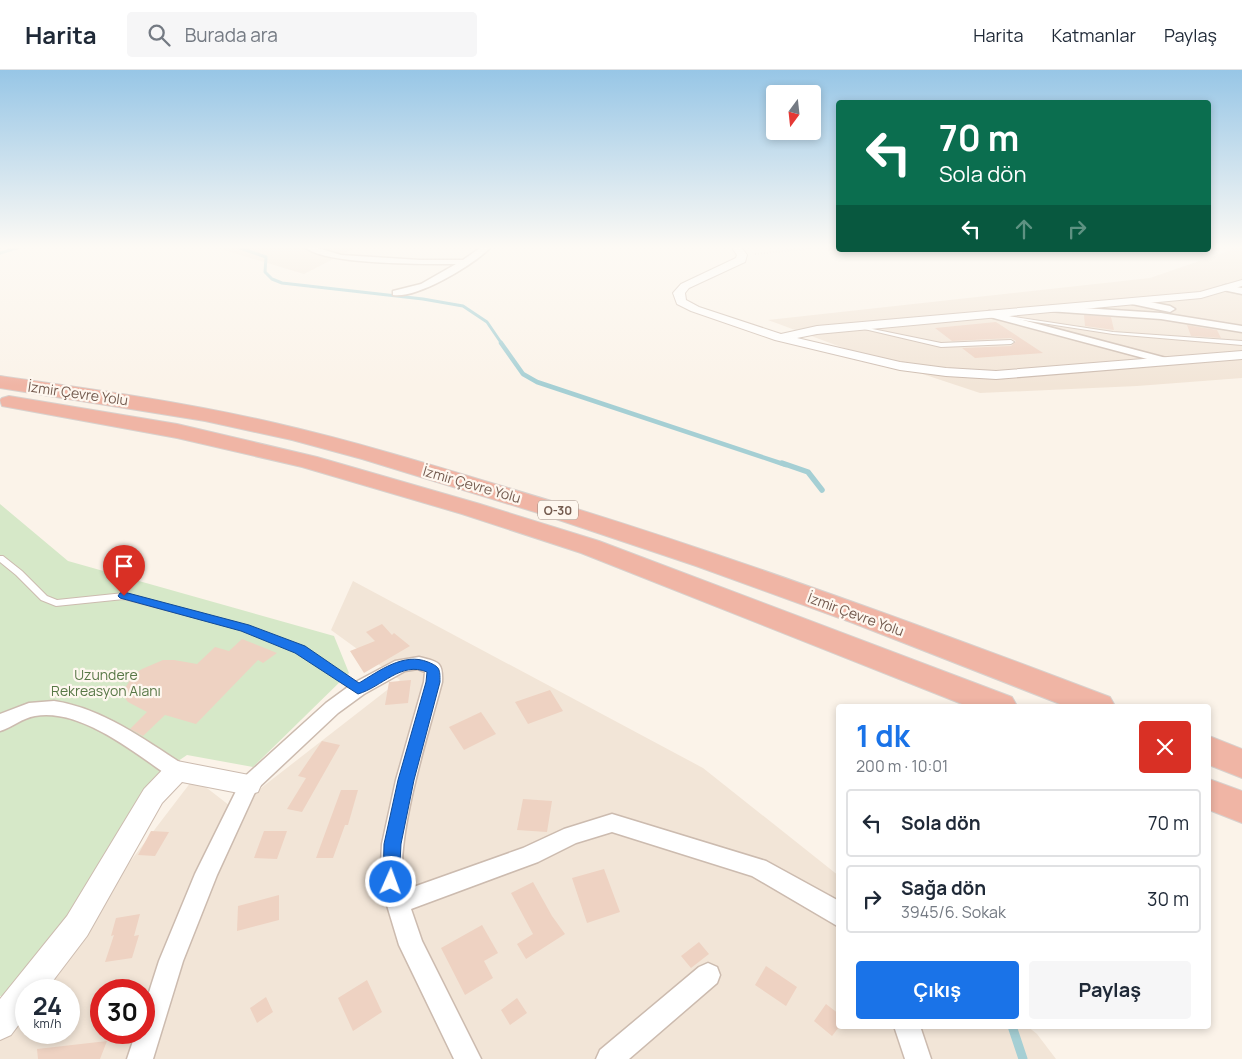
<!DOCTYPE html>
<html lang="tr">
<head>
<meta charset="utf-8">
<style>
	body { margin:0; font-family:Manrope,sans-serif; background:#f6f6f7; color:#1f2937; height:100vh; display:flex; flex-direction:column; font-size:19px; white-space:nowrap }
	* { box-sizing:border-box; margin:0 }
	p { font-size:16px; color:#747a83 }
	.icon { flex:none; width:28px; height:28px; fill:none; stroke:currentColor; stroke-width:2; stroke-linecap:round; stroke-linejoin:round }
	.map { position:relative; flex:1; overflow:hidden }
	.details { position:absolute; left:836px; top:634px; width:375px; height:325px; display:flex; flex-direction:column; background:#fff; border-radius:5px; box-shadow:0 2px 8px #0003 }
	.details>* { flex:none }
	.guide { position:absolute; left:836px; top:30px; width:375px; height:152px; border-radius:5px; box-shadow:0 2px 8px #0003; background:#0b6e4f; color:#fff; overflow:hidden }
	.needle { width:32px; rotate:195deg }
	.controls { position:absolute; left:766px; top:15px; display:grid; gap:10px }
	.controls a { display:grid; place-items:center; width:55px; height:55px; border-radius:5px; background:#fff; box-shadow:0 2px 8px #0003; font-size:25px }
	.speed { position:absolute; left:15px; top:909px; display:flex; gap:10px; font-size:25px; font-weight:700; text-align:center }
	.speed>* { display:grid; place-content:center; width:65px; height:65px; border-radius:50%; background:#fff; box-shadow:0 2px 8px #0003; line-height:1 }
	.speed small { font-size:12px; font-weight:400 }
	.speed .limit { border:8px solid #d22; background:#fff; color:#111 }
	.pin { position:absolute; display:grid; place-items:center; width:42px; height:42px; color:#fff; margin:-51px -21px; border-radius:50% 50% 50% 0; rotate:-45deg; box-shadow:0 0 5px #0007 }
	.pin .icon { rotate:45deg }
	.me { position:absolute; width:55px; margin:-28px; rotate:2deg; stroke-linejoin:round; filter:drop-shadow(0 0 4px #0008) }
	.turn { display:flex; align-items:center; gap:18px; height:105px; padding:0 20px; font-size:22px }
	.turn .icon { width:65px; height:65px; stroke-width:2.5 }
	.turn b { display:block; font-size:35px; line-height:42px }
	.lanes { display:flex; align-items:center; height:48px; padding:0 20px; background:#0003; justify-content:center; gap:25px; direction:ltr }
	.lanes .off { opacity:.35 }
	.round { display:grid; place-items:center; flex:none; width:52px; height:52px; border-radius:5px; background:#f6f6f7 }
	.headline { display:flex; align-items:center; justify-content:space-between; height:85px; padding:0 20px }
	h1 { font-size:30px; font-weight:700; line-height:38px; color:#1a73e8 }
	.cta { display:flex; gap:10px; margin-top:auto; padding:10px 20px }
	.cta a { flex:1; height:58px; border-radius:5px; background:#1a73e8; color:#fff; font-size:20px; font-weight:700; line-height:58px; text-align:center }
	.cta a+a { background:#f6f6f7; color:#1f2937 }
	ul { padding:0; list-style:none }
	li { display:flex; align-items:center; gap:15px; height:68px; margin:0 10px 8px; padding:0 10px; border:2px solid #e0e1e3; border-radius:5px }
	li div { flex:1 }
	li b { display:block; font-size:19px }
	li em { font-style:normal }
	header { display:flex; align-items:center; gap:30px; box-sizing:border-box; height:70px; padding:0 25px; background:#fff; border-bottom:1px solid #e0e1e3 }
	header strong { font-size:24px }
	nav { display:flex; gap:28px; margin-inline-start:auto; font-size:18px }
	.search { width:350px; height:45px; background:#f6f6f7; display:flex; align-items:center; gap:12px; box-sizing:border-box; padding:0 18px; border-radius:5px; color:#747a83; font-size:19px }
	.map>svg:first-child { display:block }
	.residential { fill:#f2e5d7; fill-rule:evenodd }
	.green { fill:#d6e8c8 }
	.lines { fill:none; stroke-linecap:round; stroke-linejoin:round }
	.stream-far3 { stroke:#a5cfd4; stroke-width:3 }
	.stream-far2 { stroke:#a5cfd4; stroke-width:4.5 }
	.stream-far1 { stroke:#a5cfd4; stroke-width:5.5 }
	.stream { stroke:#a5cfd4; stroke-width:9 }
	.building { fill:#eed2c2 }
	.service-casing { stroke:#ccbbaf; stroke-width:2 }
	.minor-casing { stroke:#ccbbaf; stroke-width:3 }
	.tertiary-casing { stroke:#ccbbaf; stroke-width:2 }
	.motorway-casing { stroke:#d8d1cd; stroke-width:2 }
	.path { stroke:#d3b5a5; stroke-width:2; stroke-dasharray:0.5 2.5; stroke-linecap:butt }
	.service { fill:#fff; fill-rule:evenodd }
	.minor { fill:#fff; fill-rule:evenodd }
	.tertiary { fill:#fff; fill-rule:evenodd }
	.motorway { fill:#f0b5a5; fill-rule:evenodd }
	.route { fill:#1a73e8; stroke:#114b97 }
	.labels { text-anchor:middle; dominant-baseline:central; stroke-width:4.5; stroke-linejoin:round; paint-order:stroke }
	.shield { fill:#fef7ef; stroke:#9d897e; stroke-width:1 }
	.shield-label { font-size:12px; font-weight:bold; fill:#735a4e }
	.street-label { font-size:14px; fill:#735a4e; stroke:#fef7ef }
	.park-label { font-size:14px; fill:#587847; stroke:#fef7ef }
</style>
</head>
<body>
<header>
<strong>Harita</strong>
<div class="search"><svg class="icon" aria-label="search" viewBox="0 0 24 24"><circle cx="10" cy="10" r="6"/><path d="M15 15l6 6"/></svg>Burada ara</div>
<nav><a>Harita</a><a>Katmanlar</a><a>Paylaş</a></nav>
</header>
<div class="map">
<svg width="1242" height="989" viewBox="0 0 1242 989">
	<rect width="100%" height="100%" fill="#fbf3e9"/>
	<!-- residential -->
	<path class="residential" d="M217,178H355L304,204Z
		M1237,178H1242V308L1137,316L980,323L841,277L768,250L1150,208Z
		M353,511L703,698L839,806V956H1027L1037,964L1056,989H0V945L10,948L26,927V962H69V920H32L194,708L234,739L400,610L331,560ZM101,920H144V962H101Z"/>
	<!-- green -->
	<path class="green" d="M0,434L68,491L334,566L349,603L253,697L187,685L159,704L114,769L63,855L10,928L0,926Z"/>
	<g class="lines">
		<!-- stream-far3 -->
		<path class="stream-far3" d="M240,178L266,187L265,202L272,209L282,213L423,229L463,236L487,252L502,274
			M0,183L17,178"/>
		<!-- stream-far2 -->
		<path class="stream-far2" d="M501,273L523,304L537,312L786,395"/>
		<!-- stream-far1 -->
		<path class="stream-far1" d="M782,393L808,402L822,420"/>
		<!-- stream -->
		<path class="stream" d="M1012,956L1023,989"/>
	</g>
	<!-- building -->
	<path class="building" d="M1084,245L1111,247L1114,260L1085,256Z
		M996,252L1043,283L975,288L962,278L1011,276L1016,271L1011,268L952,271L935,258Z
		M1187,255L1217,260L1221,268L1191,266Z
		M382,554L392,565L394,563L410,576L364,603L350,581L375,571L366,562Z
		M242,569L277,583L263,593L258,590L196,654L165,645L143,666L130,659L147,642L128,632L124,627V620L133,605L142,599L163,590H174L197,594L215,577L229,581Z
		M411,610L408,633L385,635L389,612Z
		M550,620L563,641L528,654L515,632Z
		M481,642L496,664L464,680L449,657Z
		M322,671L340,675L302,742L287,739L306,708L298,706Z
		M341,720H358L348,755H345L333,788H316Z
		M523,729L552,731L547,762L517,760Z
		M151,761L169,762L155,786L138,785Z
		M264,761H287L277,789L254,788Z
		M604,799L620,842L587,853L572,808Z
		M533,812L552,846L565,864L526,889L517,874L533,864L511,823Z
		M279,825V850L237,861L238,836Z
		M140,844L134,866L139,865L132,888L105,892L114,865L111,866L116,848Z
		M482,855L498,883L484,891L493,908L465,925L441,878Z
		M699,872L709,884L691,898L681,886Z
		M766,896L797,917L786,936L755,915Z
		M367,910L382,942L353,961L338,928Z
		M266,927L273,942L257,953L250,938Z
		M517,928L527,943L510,955L501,940Z
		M826,934L839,944V957L832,966L814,951Z
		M107,971L100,989H38L37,979Z"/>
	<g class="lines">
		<!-- service casing -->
		<g class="service-casing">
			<path id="service" d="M1001,245L1113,262L1242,271V275L1113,264L1003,247H1001Z
				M858,256L941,273L1011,270L1014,272L1011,274L941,277L860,258H858Z
				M0,486H3L22,501L47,526L57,530L124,523L248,556L303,577L361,617L362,619L361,621L358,622L355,621L297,581L242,560L124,529L56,536L41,530L16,505L0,492Z"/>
		</g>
		<!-- minor casing -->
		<g class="minor-casing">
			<path id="minor" d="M306,178H318L341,185L420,190H463L480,178H490C473,195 417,229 393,225V221L421,214L456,194C424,194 329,195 306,178Z
				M1226,215L1242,218V224L1223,220V216Z
				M1135,229L1170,236L1175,239L1170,242L1132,234V230Z
				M1051,236L1161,243L1242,256V262L1161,249L1048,241L1046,239Z
				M989,241L1170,289L1171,291L1166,294L986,246L984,244Z
				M419,587C438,592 443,591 442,612C430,658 391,779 405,820L523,778L564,759L612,744L766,791L839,831V857L752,806L612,762L576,773L538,792L411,839L422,871L481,989H454L399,875L380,812L382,774L396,710L424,612L425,602L418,599L405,601L364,624L338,643L256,720L217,805L183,891L153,989H127L136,962H144V938L159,891L195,804L242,709L326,633L352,614L395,591Z
				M54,631C102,638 145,670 184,695L187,701L184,707L177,709L170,707C134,682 80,638 35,646C22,648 13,657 0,661V644L29,633Z
				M708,893L717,897L720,905L717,913L629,989H596L600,980L699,897Z
				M894,956H920L931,989H905Z"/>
		</g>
		<!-- tertiary casing -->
		<g class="tertiary-casing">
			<path id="tertiary" d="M732,178H742L747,185L745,192L689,218L685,223L686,230L699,237L781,264L817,256L1200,222L1242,210V216L1201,228L817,264L797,268L900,292L946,298L996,301L1242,281V289L996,309L946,306L900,300L775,270L691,241L677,234L673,223L681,214L736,188L737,185Z
				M177,691L249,705L258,708L261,715L258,722L249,725L182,712L162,733L87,866L46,920H26V945L11,965L0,970V929L67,846L144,719L168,694Z"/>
		</g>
		<!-- motorway casing -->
		<g class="motorway-casing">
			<path id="motorway" d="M0,306C92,319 185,332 275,353C353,371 429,394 505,417C710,478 910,551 1110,627L1115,636H1065L853,553L696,496L538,443L362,389L292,370L205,351L0,318Z
				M9,326L177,354L317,387L480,434L599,471L1012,627L1017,636H967L581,483L462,444L302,397L177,368L2,336L0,330L2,328Z
				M1209,666L1242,679V708L1209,695Z
				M1209,709L1242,721V753L1209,740Z"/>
		</g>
		<!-- path -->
		<path class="path" d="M755,184L811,178"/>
		<!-- service -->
		<use href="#service" class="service"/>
		<!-- minor -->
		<use href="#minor" class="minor"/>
		<!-- tertiary -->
		<use href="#tertiary" class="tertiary"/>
		<!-- motorway -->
		<use href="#motorway" class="motorway"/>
	</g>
	<!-- sky -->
	<linearGradient id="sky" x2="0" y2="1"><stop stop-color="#97c6e6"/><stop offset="0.56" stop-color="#fdfaf5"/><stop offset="1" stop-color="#fdfaf5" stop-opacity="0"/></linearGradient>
	<rect width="1242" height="316" fill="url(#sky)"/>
	<!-- route -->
	<path class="route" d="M124,522L249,555L305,576L359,613C379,601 404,582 428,592C440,597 440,599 440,612L414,710L401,774L399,812L397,817L391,819L385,817L383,812L384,774L398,710L426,612L427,602C401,591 382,617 358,624L295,583L241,561L120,528L118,526L120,523Z"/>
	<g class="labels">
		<!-- shield labels -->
		<rect class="shield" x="538" y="430.5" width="40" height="19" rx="4"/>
		<g class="shield-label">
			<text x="558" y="440">O-30</text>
		</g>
		<!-- street labels -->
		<g class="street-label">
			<text transform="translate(78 323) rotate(8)">İzmir Çevre Yolu</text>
			<text transform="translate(472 414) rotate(16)">İzmir Çevre Yolu</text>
			<text transform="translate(856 544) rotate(20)">İzmir Çevre Yolu</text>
		</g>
		<!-- park labels -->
		<g class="park-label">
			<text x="106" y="604">Uzundere<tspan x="106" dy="16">Rekreasyon Alanı</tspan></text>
		</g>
	</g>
</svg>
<div class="controls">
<a><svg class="needle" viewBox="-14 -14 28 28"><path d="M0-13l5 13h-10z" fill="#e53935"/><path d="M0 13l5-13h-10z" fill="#747a83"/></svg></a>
</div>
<div class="speed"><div>24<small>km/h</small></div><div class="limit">30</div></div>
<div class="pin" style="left:124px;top:526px;background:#d93025"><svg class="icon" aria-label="arrive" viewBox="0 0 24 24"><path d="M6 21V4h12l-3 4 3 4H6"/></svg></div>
<svg class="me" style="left:391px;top:812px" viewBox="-20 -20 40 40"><circle r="17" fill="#1a73e8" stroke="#fff" stroke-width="3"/><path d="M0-11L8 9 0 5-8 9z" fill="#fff"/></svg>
<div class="guide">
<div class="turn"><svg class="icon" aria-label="left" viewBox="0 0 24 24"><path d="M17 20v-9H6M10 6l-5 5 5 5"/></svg><div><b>70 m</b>Sola dön</div></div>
<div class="lanes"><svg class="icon" aria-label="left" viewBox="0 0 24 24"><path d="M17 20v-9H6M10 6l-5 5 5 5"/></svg><svg class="icon off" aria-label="ahead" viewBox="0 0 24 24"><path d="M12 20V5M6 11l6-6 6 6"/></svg><svg class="icon off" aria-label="right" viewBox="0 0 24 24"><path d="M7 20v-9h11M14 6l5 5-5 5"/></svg></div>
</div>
<section class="details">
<div class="headline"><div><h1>1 dk</h1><p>200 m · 10:01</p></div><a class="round" style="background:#d93025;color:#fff"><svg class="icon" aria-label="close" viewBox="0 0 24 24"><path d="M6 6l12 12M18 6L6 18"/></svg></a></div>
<ul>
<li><svg class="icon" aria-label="left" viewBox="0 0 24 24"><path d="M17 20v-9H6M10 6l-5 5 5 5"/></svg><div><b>Sola dön</b></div><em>70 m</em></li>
<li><svg class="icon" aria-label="right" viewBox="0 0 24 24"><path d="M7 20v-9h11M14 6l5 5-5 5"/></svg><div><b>Sağa dön</b><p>3945/6. Sokak</p></div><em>30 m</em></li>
</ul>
<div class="cta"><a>Çıkış</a><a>Paylaş</a></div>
</section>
</div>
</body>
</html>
